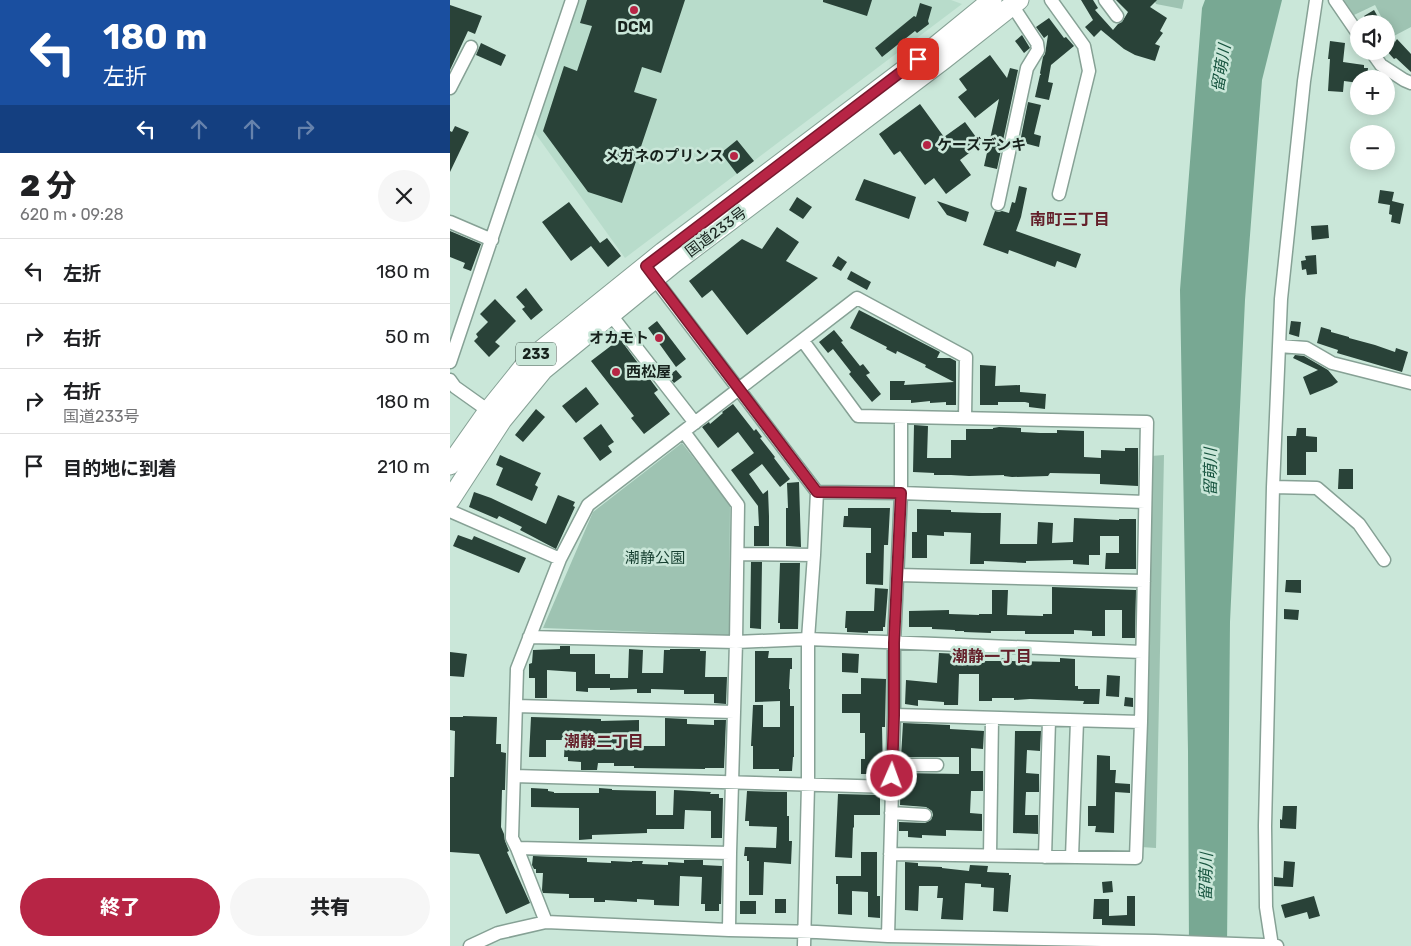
<!DOCTYPE html>
<html lang="ja">
<head>
<meta charset="utf-8">
<style>
	body { margin:0; font-family:Rubik,"Noto Sans JP",sans-serif; background:#f6f6f6; color:#202124; height:100vh; display:flex; flex-direction:column; font-size:19px; white-space:nowrap }
	* { box-sizing:border-box; margin:0 }
	p { font-size:16px; color:#757577 }
	.icon { flex:none; width:28px; height:28px; fill:none; stroke:currentColor; stroke-width:2; stroke-linecap:round; stroke-linejoin:round }
	.map { position:relative; flex:1; overflow:hidden }
	.drawer { display:flex; flex-direction:column; background:#fff; width:450px }
	.drawer>* { flex:none }
	.top-card { background:#1a4fa0; color:#fff; overflow:hidden }
	.controls { position:absolute; left:900px; top:15px; display:grid; gap:10px }
	.controls a { display:grid; place-items:center; width:45px; height:45px; border-radius:50%; background:#fff; box-shadow:0 2px 12px #0003; font-size:25px }
	.pin { position:absolute; display:grid; place-items:center; width:42px; height:42px; color:#fff; margin:-21px; border-radius:10px; box-shadow:0 2px 8px #0006 }
	.me { position:absolute; width:55px; margin:-28px; rotate:2deg; stroke-linejoin:round; filter:drop-shadow(0 0 4px #0008) }
	.turn { display:flex; align-items:center; gap:18px; height:105px; padding:0 20px; font-size:22px }
	.turn .icon { width:65px; height:65px; stroke-width:2.5 }
	.turn b { display:block; font-size:35px; line-height:42px }
	.lanes { display:flex; align-items:center; height:48px; padding:0 20px; background:#0003; justify-content:center; gap:25px; direction:ltr }
	.lanes .off { opacity:.35 }
	.round { display:grid; place-items:center; flex:none; width:52px; height:52px; border-radius:26px; background:#f6f6f6 }
	.overview { display:flex; align-items:center; justify-content:space-between; height:85px; padding:0 20px }
	h1 { font-size:30px; font-weight:800; line-height:38px }
	.cta { display:flex; gap:10px; margin-top:auto; padding:10px 20px }
	.cta a { flex:1; height:58px; border-radius:30px; background:#b72545; color:#fff; font-size:20px; font-weight:800; line-height:58px; text-align:center }
	.cta a+a { background:#f6f6f6; color:#202124 }
	ul { padding:0; list-style:none }
	li { display:flex; align-items:center; gap:15px; height:65px; padding:0 20px; border-top:1px solid #e0e0e0 }
	li div { flex:1 }
	li b { display:block; font-size:19px }
	li em { font-style:normal }
	main { display:flex; flex:1; min-height:0 }
	.map>svg:first-child { display:block }
	.built { fill:#b8dccb }
	.green { fill:#9ec3b2 }
	.water { fill:#78a893 }
	.building { fill:#294238 }
	.lines { fill:none; stroke-linecap:round; stroke-linejoin:round }
	.minor-casing { stroke:#86a195; stroke-width:15 }
	.highway-casing { stroke:#86a195; stroke-width:21 }
	.minor { stroke:#fff; stroke-width:12 }
	.highway { stroke:#fff; stroke-width:19 }
	.route-casing { stroke:#77182d; stroke-width:12 }
	.route { stroke:#b72545; stroke-width:9 }
	.poi-dot { fill:#b72545; stroke:#cae7d9; stroke-width:2 }
	.labels { text-anchor:middle; dominant-baseline:central; stroke-width:5; stroke-linejoin:round; paint-order:stroke }
	.shield { fill:#cae7d9; stroke:#4d5d55; stroke-width:1 }
	.shield-label { font-size:14px; font-weight:bold; fill:#17221d }
	.poi-label { font-size:15px; font-weight:bold; fill:#17221d; stroke:#cae7d9; text-anchor:start }
	.street-label { font-size:15px; fill:#17221d; stroke:#cae7d9 }
	.park-label { font-size:15px; fill:#163f30; stroke:#cae7d9 }
	.water-label { font-size:16px; font-style:italic; fill:#17543f; stroke:#cae7d9 }
	.neighbourhood-label { font-size:16px; font-weight:bold; fill:#641f2a; stroke:#cae7d9 }
</style>
</head>
<body>
<main>
<section class="drawer">
<div class="top-card">
<div class="turn"><svg class="icon" aria-label="left" viewBox="0 0 24 24"><path d="M17 20v-9H6M10 6l-5 5 5 5"/></svg><div><b>180 m</b>左折</div></div>
<div class="lanes"><svg class="icon" aria-label="left" viewBox="0 0 24 24"><path d="M17 20v-9H6M10 6l-5 5 5 5"/></svg><svg class="icon off" aria-label="ahead" viewBox="0 0 24 24"><path d="M12 20V5M6 11l6-6 6 6"/></svg><svg class="icon off" aria-label="ahead" viewBox="0 0 24 24"><path d="M12 20V5M6 11l6-6 6 6"/></svg><svg class="icon off" aria-label="right" viewBox="0 0 24 24"><path d="M7 20v-9h11M14 6l5 5-5 5"/></svg></div>
</div>
<div class="overview"><div><h1>2 分</h1><p>620 m · 09:28</p></div><a class="round"><svg class="icon" aria-label="close" viewBox="0 0 24 24"><path d="M6 6l12 12M18 6L6 18"/></svg></a></div>
<ul>
<li><svg class="icon" aria-label="left" viewBox="0 0 24 24"><path d="M17 20v-9H6M10 6l-5 5 5 5"/></svg><div><b>左折</b></div><em>180 m</em></li>
<li><svg class="icon" aria-label="right" viewBox="0 0 24 24"><path d="M7 20v-9h11M14 6l5 5-5 5"/></svg><div><b>右折</b></div><em>50 m</em></li>
<li><svg class="icon" aria-label="right" viewBox="0 0 24 24"><path d="M7 20v-9h11M14 6l5 5-5 5"/></svg><div><b>右折</b><p>国道233号</p></div><em>180 m</em></li>
<li><svg class="icon" aria-label="arrive" viewBox="0 0 24 24"><path d="M6 21V4h12l-3 4 3 4H6"/></svg><div><b>目的地に到着</b></div><em>210 m</em></li>
</ul>
<div class="cta"><a>終了</a><a>共有</a></div>
</section>
<div class="map">
<svg width="961" height="946" viewBox="0 0 961 946">
	<rect width="100%" height="100%" fill="#cae7d9"/>
	<!-- built -->
	<path class="built" d="M129,0H501L512,4L175,258L85,133Z"/>
	<!-- green -->
	<path class="green" d="M704,0H734L732,9L706,4Z
		M894,0H961V27L942,37L936,24H935L925,5L904,15Z
		M232,443L280,505L279,635L93,628L143,512Z
		M714,455L706,848L691,847L701,456Z"/>
	<!-- water -->
	<path class="water" d="M755,0H832L812,80L795,300L780,622L777,946H739L738,751L730,290L752,8Z"/>
	<!-- building -->
	<path class="building" d="M137,0H235L211,73L192,67L184,92L207,99L172,203L138,192L93,131L114,66L127,71L142,26L130,23Z
		M373,0H422L417,16L373,2Z
		M631,0H643L648,8L645,10L663,30L668,24L672,22L678,12L666,0H707L700,7L717,18L710,31L713,33L705,44L710,46L705,61L685,55L674,49L651,30L644,37L635,27L643,20Z
		M470,3L482,7L478,21L479,24L467,33L465,31L432,57L425,48L464,16L466,17Z
		M0,5L32,16L25,34L18,31L0,70Z
		M924,10L928,17L933,24H918L914,16Z
		M599,18L614,38L616,37L624,46L601,65L598,82L603,83L599,100L585,97L590,75H591L590,73L593,57L595,54L598,35L594,38L586,27Z
		M936,29L945,42L947,39L961,54V72L946,58L944,59L936,50Z
		M572,35L580,48L574,53L565,41Z
		M880,41L895,43L893,62L914,65V68H918L917,79H909V83L894,81L893,92L878,91L880,59H878Z
		M31,43L56,55L51,66L26,55Z
		M540,55L557,78L560,68L568,70L547,169L534,166L549,99L525,118L508,97L517,90L509,79Z
		M578,102L591,105L584,134L591,136L589,147L570,142Z
		M470,104L494,137L515,122L531,144L510,160L521,175L496,194L484,178L475,185L450,151L444,155L429,134Z
		M5,126L19,132L0,172V131L2,132Z
		M287,140L304,161L287,174L271,153Z
		M414,179L466,197L459,219L405,200Z
		M569,186L577,188L571,217L566,231L631,254L626,268L607,261L605,267L559,250L558,254L533,245L545,211L549,212L552,211L559,213L562,202L565,203Z
		M930,190L944,192L942,201L954,204L950,224L941,222L942,215L939,214L940,205L928,203Z
		M347,197L362,207L353,219L339,210Z
		M487,201L519,212L516,222L497,215Z
		M119,202L150,243L157,238L171,256L158,267L141,246L121,261L92,222Z
		M878,225L879,238L862,240L861,226Z
		M327,227L349,242L336,261L368,278L297,335L262,290L252,298L239,281L292,239L312,249Z
		M0,231L31,244L21,271L13,268L15,263L0,257Z
		M866,255L867,274L857,275L856,269L852,270L851,261L856,260L855,256Z
		M388,256L397,262L391,271L382,266Z
		M401,271L421,282L417,290L397,279Z
		M76,288L93,310L81,320L72,309L75,307L66,297Z
		M45,299L66,321L45,342L50,346L39,357L24,341L28,337L26,334L38,322L30,314Z
		M409,310L490,352L487,358H500L506,361V405H496V402L480,403V401L461,403V400H440V381H455L454,385L504,382L475,367L476,365L447,351L446,354L436,349L437,347L400,328Z
		M207,321L236,359L226,367L198,328Z
		M841,321L851,322L849,337L839,334Z
		M871,327L881,330V332L899,337V338L925,345L945,352L946,348L958,352L952,372L887,353L888,350L867,343Z
		M384,330L393,341L391,342L410,366L413,364L420,373L416,375L431,394L422,402L399,374L401,372L383,349L378,353L369,342Z
		M170,339L208,390L204,393L220,414L194,434L181,418L184,416L141,361Z
		M845,355L854,356L878,370L888,382L882,386L860,395L853,377L868,370L843,358Z
		M530,365L546,366L545,386L570,385V392L596,394L595,409L579,407V403L575,402H548V405H530Z
		M226,370L232,377L224,383L218,376Z
		M136,387L149,404L126,423L112,406Z
		M283,404L304,431L306,429L312,437L310,438L325,457L324,458L340,479L330,487L312,464L299,474L313,494L318,490L319,516V546H304V526H309L308,506L281,470L304,453L288,432L268,448L252,427L259,422L260,424L273,413L272,412Z
		M86,409L95,417L73,442L65,435Z
		M151,424L164,442L158,446L162,452L150,461L133,438Z
		M464,425L478,426L477,458H501V440H516V429H543V428L549,427L571,428V432L590,433H607V430L634,431V457L651,458V450L675,451V448H688V486L650,484V474L600,473L598,476L562,477L554,476V475L519,476L501,475H484V473L463,472Z
		M847,428H856V436L867,437V452H856V475H837V436H846Z
		M50,455L91,473L85,485L88,487L82,501L46,485L53,468L46,465Z
		M889,469H903V489H888Z
		M349,482L351,547L336,546V508H338L337,483Z
		M24,492L41,498L96,524L108,495L125,502L123,506L125,507L106,549L70,530L72,527L49,516L47,519L19,507Z
		M398,508H440L438,545H434L433,585L416,584V553H421V528L393,527L394,516H398Z
		M467,509L501,510V512L532,513H551L550,544H587L588,522L603,523L602,543L623,542L624,518L669,520V519H686V569H655L656,553H669V536H650V555H639V565L623,564V560L576,561V563L534,561V564H520L521,533L494,532V536L477,535V558H462V532H467Z
		M8,535L22,540L24,536L76,558L69,573L3,546Z
		M301,562H312L311,629L300,628Z
		M330,563H350L348,629H330V623H328Z
		M836,580H851V593L835,592Z
		M602,587L686,590L685,638H672V610H655V636H642V631L624,630V634H575V631H541V633L514,632V631H505V630L482,629V627H459V611L499,610V614L529,615V614H542V590H558L557,615L593,616V614H602Z
		M425,588L438,589L435,627H433V631H418V633L397,632V628H395L396,611H424Z
		M834,609L849,610L848,620L834,619Z
		M110,646H120V654H145V674H160V678H178L179,649L193,650L192,673H213L214,650H220V649H250V651H256L255,677H277L276,704L264,703V694H234V690L201,689V693H187V689L160,690V688H138V692L126,691V672L97,670V698H85V678H79V664L82,663L83,650L110,649Z
		M305,651H319L318,658H342V669H340L339,689H340V706H344V757H343L342,771H329V769H303V746H301L303,705H313V727H330V701L305,702Z
		M0,652L17,654L14,677L0,676Z
		M392,653L409,654L408,673L392,672Z
		M489,653L528,655V661H551V658H562V661L610,662V658L625,659V686H628V689H650L649,704H633L634,701L580,699L564,700V698H542V701H529V674H509L508,705H494V702L468,700V706L455,704L456,680L487,683Z
		M657,675L670,676L669,697L656,696Z
		M411,678L436,679L435,727H432L433,774H411V759H415V733H410V713H392V694H411Z
		M675,697L683,698V707L674,706Z
		M13,716L47,717L46,744H51V752L56,753L55,790H52L51,827L54,834L55,841L59,851L57,852L80,903L56,914L29,854L0,852V777H4L5,731L0,730V717H13Z
		M81,717L151,719V721L189,720V746H215V718L237,719V724L264,725V720H276L274,768H255V769L184,768V766H164V763H148L147,770H131V762L118,761V757H114L115,740H96V757H79Z
		M453,723L500,725V729L534,731L533,749L521,748V771H533V791H521L520,813L532,814V831L496,830V836L472,835V838L458,837V831H449V822L475,823L481,820L483,815L482,811L476,807L450,805L451,773L509,774V757H451Z
		M565,731H591L590,751L577,750L576,773L589,774V792H576L575,815H588V834L563,833Z
		M647,755L660,756V770H666L665,783L680,784V793L665,792L664,833L645,832L646,826H638V806H646Z
		M81,788L98,789V791L104,792V793H149V788L162,789V790L206,791V815H223L224,790L261,792L260,794H269V798H273L272,838H261V811L235,810L234,829H197V833L142,835V839L129,840V808L81,807Z
		M297,791L337,792V816H339V841H342L341,864L314,862L313,895H299V861H297V856H294L295,847L326,848L327,827L299,826V821H295Z
		M388,794L430,795V815H404V828L403,827L402,858L385,857Z
		M833,806H847L846,829L830,828V819L832,820Z
		M411,852H427V896H430V918L418,917V892L402,891V915L388,914V884H386V876H411Z
		M83,856L137,858V862L161,863V861L182,862V861H193L192,864L218,865V862L234,863V860H253V865L272,866L271,904H269V911H255V904H251L252,877L230,876L229,906L204,905V900L187,899V902L155,900V902H144V898H119V894L93,893L92,890L93,873H86V869H84L82,865Z
		M834,861L845,862L843,887L824,886V877L833,878Z
		M455,862L468,863V866L492,867V868L519,871L520,865L538,866L537,872L559,873V875H561L558,912L543,911L544,888L531,887V884L515,883L513,920L491,919L493,898H487L488,886H469L468,911L455,910Z
		M662,881L663,892L653,893L652,882Z
		M677,896H685V926L652,925V919H643L644,899H659V916L677,915Z
		M864,896L870,916L859,919L857,912L835,918L831,905Z
		M325,899H336V913H325Z
		M290,901H306V914H290Z"/>
	<g class="lines">
		<!-- minor casing -->
		<g class="minor-casing">
			<path id="minor" d="M601,0L634,46L639,71L609,194
				M655,0L667,16
				M885,0L909,35
				M921,51L931,65L954,80L961,83
				M0,88L21,47
				M548,204L577,68L588,50L587,43L562,5
				M0,222L42,240
				M201,274L367,492L364,555L358,639V785L354,946
				M161,315L245,423
				M353,341L408,416L697,422L691,722L686,858L440,854
				M829,346L856,348L882,363L961,383
				M0,362L122,0
				M0,380L5,387L43,414
				M234,432L288,505L286,642L280,853L279,930
				M823,487L867,488L909,524L934,560
				M367,492L451,493L695,502
				M0,511L110,559
				M288,554L364,555
				M448,575L694,581
				M79,637L286,642L358,639L692,652
				M66,706L284,712
				M444,715L691,722
				M442,765H487
				M64,776L441,787
				M441,813L475,815
				M67,848L96,922
				M280,853L67,848L62,838L67,669L110,559L138,505L407,298L516,357L515,417
				M540,856L542,718
				M595,857L599,720
				M622,857L627,721
				M438,936L444,715V643L451,493V417
				M20,946L48,933L96,922L279,930L367,932L438,936L705,941L813,945L822,944L827,946
				M822,946L816,907L815,826L823,487L831,299L854,81L866,0"/>
		</g>
		<!-- highway casing -->
		<g class="highway-casing">
			<path id="highway" d="M0,465L38,411L79,360L213,252L482,49L542,0
				M0,500L52,420L93,370L224,263L493,60L569,0"/>
		</g>
		<!-- minor -->
		<use href="#minor" class="minor"/>
		<!-- highway -->
		<use href="#highway" class="highway"/>
	</g>
	<g class="lines">
		<!-- route casing -->
		<g class="route-casing">
			<path id="route" d="M442,776L444,715V643L451,493L367,492L196,266L468,59"/>
		</g>
		<!-- route -->
		<use href="#route" class="route"/>
	</g>
	<!-- markers -->
	<g class="poi-dot">
		<circle cx="184" cy="10" r="5"/>
		<circle cx="477" cy="145" r="5"/>
		<circle cx="284" cy="156" r="5"/>
		<circle cx="209" cy="338" r="5"/>
		<circle cx="166" cy="372" r="5"/>
	</g>
	<g class="labels">
		<!-- shield labels -->
		<rect class="shield" x="66" y="342.5" width="40" height="23" rx="4"/>
		<g class="shield-label">
			<text x="86" y="354">233</text>
		</g>
		<!-- poi labels -->
		<g class="poi-label">
			<text x="184" y="27" text-anchor="middle">DCM</text>
			<text x="487" y="145">ケーズデンキ</text>
			<text x="274" y="156" text-anchor="end">メガネのプリンス</text>
			<text x="199" y="338" text-anchor="end">オカモト</text>
			<text x="176" y="372">西松屋</text>
		</g>
		<!-- street labels -->
		<g class="street-label">
			<text transform="translate(266 232) rotate(-37)">国道233号</text>
		</g>
		<!-- park labels -->
		<g class="park-label">
			<text x="205" y="558">潮静公園</text>
		</g>
		<!-- water labels -->
		<g class="water-label">
			<text transform="translate(771 68) rotate(-81)">留萌川</text>
			<text transform="translate(760 472) rotate(-90)">留萌川</text>
			<text transform="translate(756 877) rotate(-89)">留萌川</text>
		</g>
		<!-- neighbourhood labels -->
		<g class="neighbourhood-label">
			<text x="620" y="219">南町三丁目</text>
			<text x="542" y="656">潮静一丁目</text>
			<text x="154" y="741">潮静二丁目</text>
		</g>
	</g>
</svg>
<div class="controls">
<a><svg class="icon" aria-label="sound" viewBox="0 0 24 24"><path d="M4 9h4l5-4v14l-5-4H4zM17 9q2 3 0 6"/></svg></a>
<a>+</a>
<a>−</a>
</div>
<div class="pin" style="left:468px;top:59px;background:#d93025"><svg class="icon" aria-label="arrive" viewBox="0 0 24 24"><path d="M6 21V4h12l-3 4 3 4H6"/></svg></div>
<svg class="me" style="left:442px;top:776px" viewBox="-20 -20 40 40"><circle r="17" fill="#b72545" stroke="#fff" stroke-width="3"/><path d="M0-11L8 9 0 5-8 9z" fill="#fff"/></svg>
</div>
</main>
</body>
</html>
